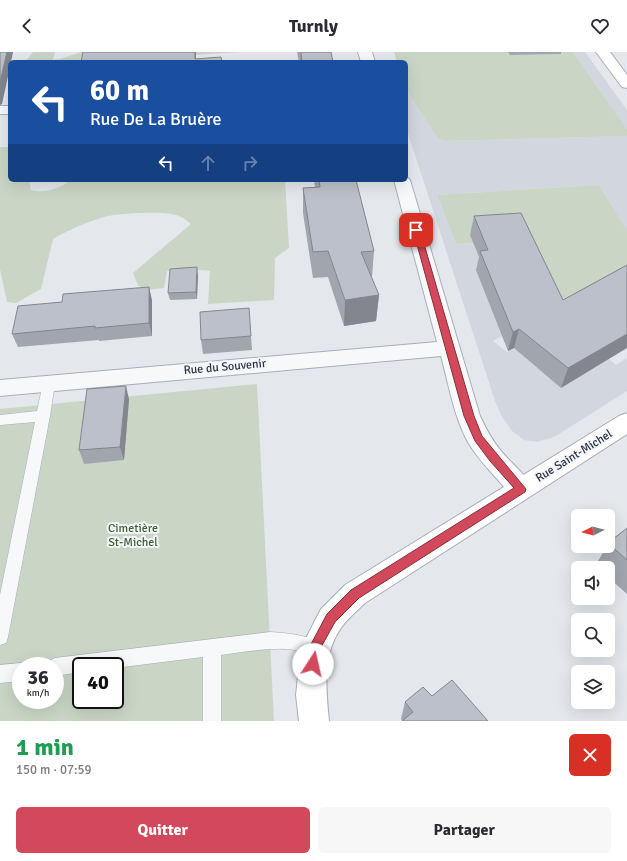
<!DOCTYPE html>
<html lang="fr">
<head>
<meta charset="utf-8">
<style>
	body { margin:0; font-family:Signika,sans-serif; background:#f7f7f7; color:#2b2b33; height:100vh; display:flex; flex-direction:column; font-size:15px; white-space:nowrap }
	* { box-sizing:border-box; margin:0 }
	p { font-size:13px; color:#7c7c81 }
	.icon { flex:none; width:22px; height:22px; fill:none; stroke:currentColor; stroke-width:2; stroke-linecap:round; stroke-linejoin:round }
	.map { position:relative; height:669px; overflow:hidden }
	.drawer { display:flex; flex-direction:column; background:#fff; flex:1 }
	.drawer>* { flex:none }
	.guide { position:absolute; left:8px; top:8px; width:400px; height:122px; border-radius:6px; box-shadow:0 4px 16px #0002; background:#1a4fa0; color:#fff; overflow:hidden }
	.needle { width:26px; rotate:264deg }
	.buttons { position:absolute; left:571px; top:457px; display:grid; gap:8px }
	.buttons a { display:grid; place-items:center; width:44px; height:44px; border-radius:6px; background:#fff; box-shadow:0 4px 16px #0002; font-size:20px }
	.speed { position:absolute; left:12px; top:605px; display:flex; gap:8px; font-size:20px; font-weight:700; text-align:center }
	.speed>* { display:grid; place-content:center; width:52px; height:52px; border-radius:50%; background:#fff; box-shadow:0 4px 16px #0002; line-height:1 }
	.speed small { font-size:10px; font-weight:400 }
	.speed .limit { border:2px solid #111; border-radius:6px; background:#fff; color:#111 }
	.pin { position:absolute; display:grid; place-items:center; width:34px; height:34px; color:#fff; margin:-17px; border-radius:8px; box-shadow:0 2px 6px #0006 }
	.me { position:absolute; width:44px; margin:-22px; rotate:10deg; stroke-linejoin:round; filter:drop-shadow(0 0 3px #0008) }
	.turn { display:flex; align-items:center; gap:14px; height:84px; padding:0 16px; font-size:18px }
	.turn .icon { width:52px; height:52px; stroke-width:2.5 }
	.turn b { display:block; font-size:28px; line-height:34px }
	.lanes { display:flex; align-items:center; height:38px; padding:0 16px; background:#0003; justify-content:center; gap:20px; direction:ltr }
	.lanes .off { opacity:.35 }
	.round { display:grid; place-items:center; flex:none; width:42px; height:42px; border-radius:6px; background:#f7f7f7 }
	.head { display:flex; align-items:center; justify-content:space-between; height:68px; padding:0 16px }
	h1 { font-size:24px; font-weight:700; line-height:30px; color:#1e9e55 }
	.button { display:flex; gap:8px; margin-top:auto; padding:8px 16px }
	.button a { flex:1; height:46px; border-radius:6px; background:#d1495b; color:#fff; font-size:16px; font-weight:700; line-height:46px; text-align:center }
	.button a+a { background:#f7f7f7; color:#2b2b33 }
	header { display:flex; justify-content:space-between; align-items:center; height:52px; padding:0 16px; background:#fff; font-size:18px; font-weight:700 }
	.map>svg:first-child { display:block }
	.built { fill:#d2d6de }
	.green { fill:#c9d6c5; fill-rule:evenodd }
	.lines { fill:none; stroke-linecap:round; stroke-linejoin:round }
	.lane-casing { stroke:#a9aeb7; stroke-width:1 }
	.street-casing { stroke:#a9aeb7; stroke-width:2 }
	.secondary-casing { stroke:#a9aeb7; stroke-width:2 }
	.lane { fill:#f7f8fa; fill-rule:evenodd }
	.street { fill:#f7f8fa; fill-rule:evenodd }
	.secondary { fill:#fff; fill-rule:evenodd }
	.wall { fill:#a1a5ae }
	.shaded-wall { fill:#83868d }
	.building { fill:#bbc0ca; stroke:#83868d }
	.route { fill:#d1495b; stroke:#882f3b }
	.labels { text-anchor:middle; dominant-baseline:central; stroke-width:4; stroke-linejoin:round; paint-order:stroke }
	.street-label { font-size:12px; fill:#2b3445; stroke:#f4f6f9 }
	.park-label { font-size:12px; fill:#3f6138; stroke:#f4f6f9 }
</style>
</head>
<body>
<header><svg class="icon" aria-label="back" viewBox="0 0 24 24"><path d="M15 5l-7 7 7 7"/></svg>Turnly<svg class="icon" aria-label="heart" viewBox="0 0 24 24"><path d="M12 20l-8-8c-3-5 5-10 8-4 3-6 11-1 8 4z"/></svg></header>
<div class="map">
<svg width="627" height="669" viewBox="0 0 627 669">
	<rect width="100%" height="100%" fill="#e4e7ec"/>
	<!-- built -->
	<path class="built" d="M573,0H585L627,58V77Z
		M406,38L438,87L444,89L627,84V178L599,133L437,143L456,192L473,191L484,218L504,283L493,289L507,300L514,296L561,335L609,307L616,313L627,306V339L554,385L537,390L524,388L512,379L501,363L495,349L406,75Z"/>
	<!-- green -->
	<path class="green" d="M33,0H55L53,8L60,7L81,0H241L164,5L151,10H25Z
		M394,0H508L510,3L560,2L559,0H573L627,77V84L444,89L438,87L406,38V10H397Z
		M0,95H10V128H29L31,138C44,142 61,136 71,128H285L289,196L275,206L274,248L208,252L210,219L203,218L167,219L164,236L146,238L138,233L133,221L191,172C186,168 183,165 176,163C164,159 117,161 104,165C87,170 68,178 53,187L41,237L16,251L7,250L0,217Z
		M599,133L627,178V228L556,267L473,191L456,192L437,143Z
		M257,332L274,669H0V357ZM21,614H55V648H21ZM81,614H115V648H81Z"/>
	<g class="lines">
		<!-- lane casing -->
		<g class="lane-casing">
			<path id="lane" d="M49,326L54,328L55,331L50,364L8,585L6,591L0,593V543L35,370L0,373V363L37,359L43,331L44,328Z
				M270,580C288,581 304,583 321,590L324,596L321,602C310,606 300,598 288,597C266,596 243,600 221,603V669H203V605L115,616V614H81V620L55,624V614H47L49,609L55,606Z
				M21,611L27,614H21V629L0,631V613Z"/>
		</g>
		<!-- street casing -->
		<g class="street-casing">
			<path id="street" d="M358,0H372L375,10H361Z
				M0,54H10V62H0Z
				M406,124L410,128L480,364C486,377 492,388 501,399C512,412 526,422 533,437L530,444C512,450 509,440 498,428C488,417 477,405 469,392C454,366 449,333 441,304L0,344V328L437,290L394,128H406Z"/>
		</g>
		<!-- secondary casing -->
		<g class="secondary-casing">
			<path id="secondary" d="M596,0H610L627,23V36L622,35Z
				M627,361V382L365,551C357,559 347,567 341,576C322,602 326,639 329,669H299L296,643L301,596L321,557L345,533L619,364Z"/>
		</g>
		<!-- lane -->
		<use href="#lane" class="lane"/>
		<!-- street -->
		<use href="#street" class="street"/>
		<!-- secondary -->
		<use href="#secondary" class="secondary"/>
	</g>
	<!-- wall -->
	<path class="wall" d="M297,0H331L333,10H299Z
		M508,0H561V2L510,3Z
		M314,128H357V133L374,199L372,225H371L379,243L376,269L344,274L328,225L313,226L303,161V136L315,135Z
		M474,164L563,248L627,213L561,336L514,296L508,299L476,218L479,205L470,183Z
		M198,223L197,247L170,248L168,241Z
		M152,248V284L99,289V288L18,295L12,282Z
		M251,284L252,298L203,302L201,288Z
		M129,347L124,408L84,412L79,398Z
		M627,476V542L608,525V516H598L595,514L607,494H608V491Z
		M432,644L488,669H402L401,667L405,650Z"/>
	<!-- shaded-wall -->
	<path class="shaded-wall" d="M7,0H13L11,10H10V15L2,52L0,53V30Z
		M195,0H196V10H195Z
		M197,215L198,223L197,247L196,240Z
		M149,235L152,248V284L149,271Z
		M379,243L376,269L344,274L345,248Z
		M519,277L514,296L508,299L513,280Z
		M627,282V296L561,336L568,316Z
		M126,334L129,347L124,408L120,395Z"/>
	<!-- building -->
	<path class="building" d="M0,0H7L0,30Z
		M83,0H195V7L221,5L222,10H81Z
		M301,0H331L333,10H302Z
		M319,128H356L374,199L361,200L379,243L345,248L328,199L313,200L303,136L320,135Z
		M521,161L563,248L627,213V282L568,316L519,277L513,280L480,199L488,198L474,164Z
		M197,215L196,240L168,241L170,217Z
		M149,235V271L95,276V274L12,282L18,254L62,250L63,242Z
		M249,256L251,284L201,288L200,260Z
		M126,334L120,395L79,398L87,337Z
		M627,476V508L608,491Z
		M452,628L488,669H402L413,660L405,650L423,635L432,644Z"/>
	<!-- route -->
	<path class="route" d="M416,176L420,178L474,364L482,384L526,437L525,440L359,546L335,570L320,597L317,616L313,618L309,616L307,612L309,596L327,562L351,538L514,436L490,409L475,389L464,364L413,178Z"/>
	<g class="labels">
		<!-- street labels -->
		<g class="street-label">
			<text transform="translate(225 315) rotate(-5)">Rue du Souvenir</text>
			<text transform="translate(574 404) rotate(-32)">Rue Saint-Michel</text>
		</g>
		<!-- park labels -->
		<g class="park-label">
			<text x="133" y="476">Cimetière<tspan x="133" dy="14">St-Michel</tspan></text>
		</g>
	</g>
</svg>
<div class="buttons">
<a><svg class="needle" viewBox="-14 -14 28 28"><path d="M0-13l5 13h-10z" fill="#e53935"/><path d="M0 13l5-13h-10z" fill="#7c7c81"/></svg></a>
<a><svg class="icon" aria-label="sound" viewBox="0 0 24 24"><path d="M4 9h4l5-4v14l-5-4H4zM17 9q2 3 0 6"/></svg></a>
<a><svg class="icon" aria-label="search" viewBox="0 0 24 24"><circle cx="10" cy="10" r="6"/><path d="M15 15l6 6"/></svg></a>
<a><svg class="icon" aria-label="layers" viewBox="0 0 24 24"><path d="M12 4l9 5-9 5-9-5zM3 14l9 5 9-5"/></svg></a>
</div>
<div class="speed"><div>36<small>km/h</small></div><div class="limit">40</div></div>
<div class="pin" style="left:416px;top:178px;background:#d93025"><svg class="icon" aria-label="arrive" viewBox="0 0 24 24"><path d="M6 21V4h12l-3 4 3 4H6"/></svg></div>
<svg class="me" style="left:313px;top:612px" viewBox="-20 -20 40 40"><circle r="19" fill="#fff"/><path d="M0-13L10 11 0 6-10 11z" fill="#d1495b"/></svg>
<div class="guide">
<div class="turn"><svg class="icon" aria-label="left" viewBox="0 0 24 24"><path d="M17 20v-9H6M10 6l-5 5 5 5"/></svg><div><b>60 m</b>Rue De La Bruère</div></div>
<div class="lanes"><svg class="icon" aria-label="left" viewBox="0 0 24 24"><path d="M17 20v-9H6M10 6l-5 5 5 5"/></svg><svg class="icon off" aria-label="ahead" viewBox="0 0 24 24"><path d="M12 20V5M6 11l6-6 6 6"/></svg><svg class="icon off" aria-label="right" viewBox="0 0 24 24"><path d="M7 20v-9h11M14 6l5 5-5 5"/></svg></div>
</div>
</div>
<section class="drawer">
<div class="head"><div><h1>1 min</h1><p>150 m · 07:59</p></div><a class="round" style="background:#d93025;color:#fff"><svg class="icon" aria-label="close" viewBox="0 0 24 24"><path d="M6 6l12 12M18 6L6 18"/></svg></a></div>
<div class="button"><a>Quitter</a><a>Partager</a></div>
</section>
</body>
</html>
